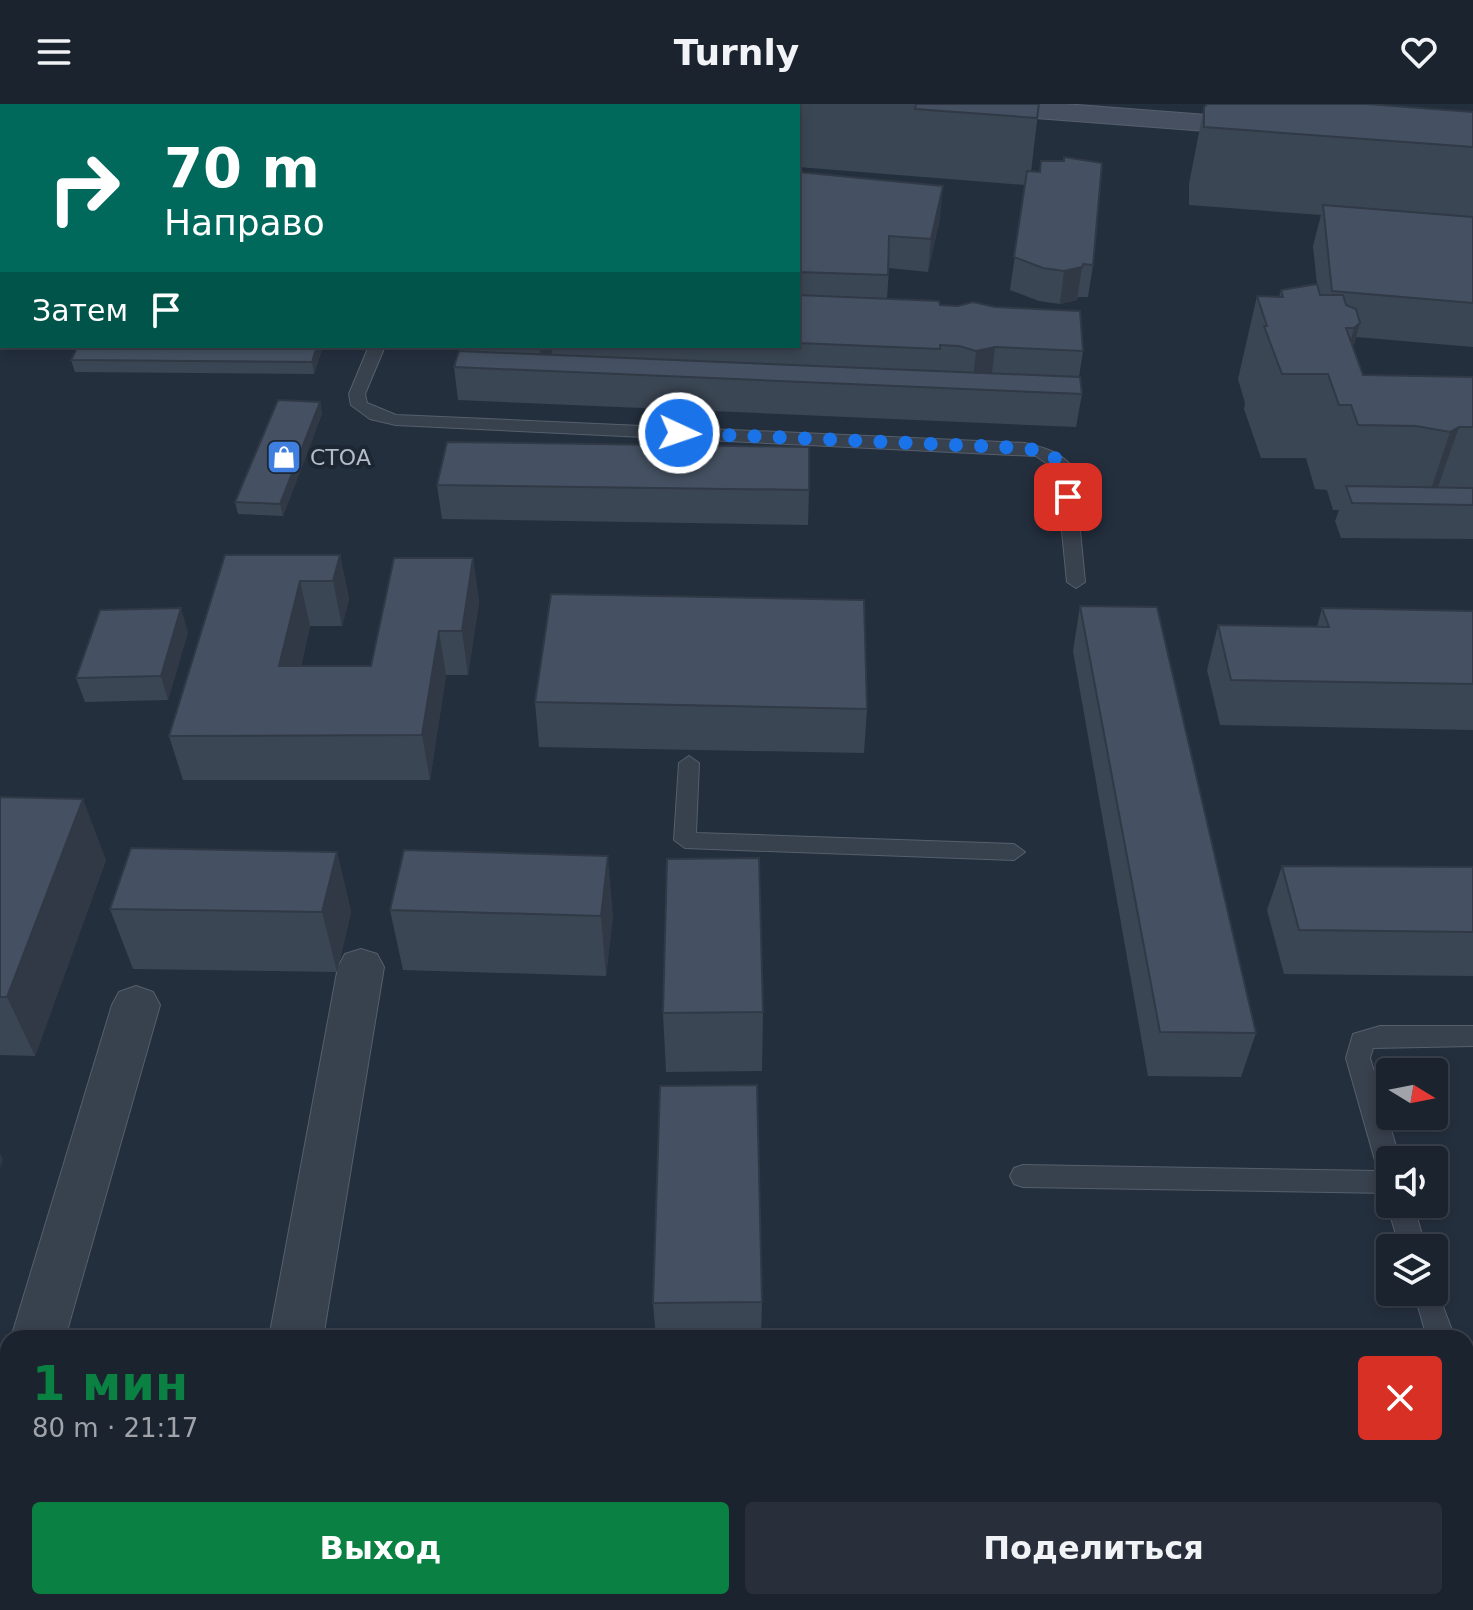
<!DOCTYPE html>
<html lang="ru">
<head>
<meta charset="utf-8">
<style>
	body { margin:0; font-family:"DejaVu Sans",sans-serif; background:#282f3a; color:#f1f3f6; height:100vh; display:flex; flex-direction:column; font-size:30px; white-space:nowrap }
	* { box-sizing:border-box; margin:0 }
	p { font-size:26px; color:#a0a4aa }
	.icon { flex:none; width:44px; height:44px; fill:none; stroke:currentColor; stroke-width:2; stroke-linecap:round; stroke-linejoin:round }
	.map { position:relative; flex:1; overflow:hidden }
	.side { position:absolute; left:0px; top:1226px; width:1474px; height:280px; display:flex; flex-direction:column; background:#1b232e; border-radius:24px 24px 0 0; box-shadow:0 4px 12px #0003,0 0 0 2px #39404a }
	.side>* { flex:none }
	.banner { position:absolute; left:0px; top:0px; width:800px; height:244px; box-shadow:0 4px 12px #0003,0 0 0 2px #39404a; background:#00695c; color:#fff; overflow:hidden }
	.needle { width:52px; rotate:100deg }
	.tools { position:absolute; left:1376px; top:954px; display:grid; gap:16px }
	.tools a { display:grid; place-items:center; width:72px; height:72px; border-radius:8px; background:#1b232e; box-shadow:0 4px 12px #0003,0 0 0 2px #39404a; font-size:40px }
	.pin { position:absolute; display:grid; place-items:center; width:68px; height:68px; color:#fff; margin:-34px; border-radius:16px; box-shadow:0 4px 12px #0006 }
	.me { position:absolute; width:88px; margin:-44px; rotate:93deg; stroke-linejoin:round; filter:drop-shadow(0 0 6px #0008) }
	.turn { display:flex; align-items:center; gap:28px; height:168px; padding:0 32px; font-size:36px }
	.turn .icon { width:104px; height:104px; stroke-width:2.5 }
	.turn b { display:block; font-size:56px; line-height:68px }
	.then { display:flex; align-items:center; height:76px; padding:0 32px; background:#0003; gap:16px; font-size:30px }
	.round { display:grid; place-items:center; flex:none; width:84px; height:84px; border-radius:8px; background:#282f3a }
	.head { display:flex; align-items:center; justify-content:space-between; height:136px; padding:0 32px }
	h1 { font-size:48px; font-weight:700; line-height:60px; color:#0b8043 }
	.primary-button { display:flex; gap:16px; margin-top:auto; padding:16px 32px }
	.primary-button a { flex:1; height:92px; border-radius:8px; background:#0b8043; color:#fff; font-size:32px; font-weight:700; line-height:92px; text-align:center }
	.primary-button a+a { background:#282f3a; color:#f1f3f6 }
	header { display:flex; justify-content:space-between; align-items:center; height:104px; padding:0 32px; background:#1b232e; font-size:36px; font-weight:700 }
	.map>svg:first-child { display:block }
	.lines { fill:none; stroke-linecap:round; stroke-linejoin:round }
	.lane-casing { stroke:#565f6c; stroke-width:2 }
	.street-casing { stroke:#565f6c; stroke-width:2 }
	.secondary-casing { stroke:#565f6c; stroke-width:2 }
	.lane { fill:#38414e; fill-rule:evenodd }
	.street { fill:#38414e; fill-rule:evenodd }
	.secondary { fill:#465061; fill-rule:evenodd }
	.wall { fill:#3b4654 }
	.shaded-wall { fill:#303945 }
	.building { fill:#455162; stroke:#303945; stroke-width:2 }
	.route { stroke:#1a73e8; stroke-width:14; stroke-dasharray:0 25.2 }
	.labels { text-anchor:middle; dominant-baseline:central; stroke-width:8; stroke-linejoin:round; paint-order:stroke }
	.far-poi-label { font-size:22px; fill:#b4bcc9; stroke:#1d2633; text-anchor:start }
</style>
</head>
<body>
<header><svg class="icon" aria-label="menu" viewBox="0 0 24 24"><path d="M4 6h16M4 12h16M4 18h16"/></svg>Turnly<svg class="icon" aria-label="heart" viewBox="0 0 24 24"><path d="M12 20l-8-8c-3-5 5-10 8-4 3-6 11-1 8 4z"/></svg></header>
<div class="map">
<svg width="1473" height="1506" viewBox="0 0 1473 1506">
	<rect width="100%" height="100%" fill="#242f3e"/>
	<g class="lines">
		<!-- lane casing -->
		<g class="lane-casing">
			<path id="lane" d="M0,163H2V173H0Z
				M2,199V209L0,210V200Z
				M369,242H385L365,290L367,299L396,311L1025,339C1045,344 1061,348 1074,365L1085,478L1076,484L1067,478L1056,366L1036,352L396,321L370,315L351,301L349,290Z
				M689,652L699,659L696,729L1014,740L1025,748L1014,756L685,744L674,736L679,659Z
				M1380,922H1473V942L1373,944L1370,954L1400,1056H1390V1089L1023,1083L1014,1080L1010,1072L1014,1064L1023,1061L1378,1067L1346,954L1353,930Z
				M1390,1094V1100H1413L1426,1144H1400L1387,1100Z
				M1434,1179L1455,1234H1427L1414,1188H1434Z
				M1466,1297L1473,1299V1333L1466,1331Z"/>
		</g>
		<!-- street casing -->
		<g class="street-casing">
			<path id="street" d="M361,845L377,850L384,863L323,1234H269L338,863L345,850Z
				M136,882L153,888L160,901L65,1234H11L112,901L119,888Z
				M220,1498H280V1506H218Z"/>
		</g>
		<!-- secondary casing -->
		<g class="secondary-casing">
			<path id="secondary" d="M945,0H1064L1259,15L1269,17L1273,23L1269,29L1259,31L958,8L948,6Z"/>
		</g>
		<!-- lane -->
		<use href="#lane" class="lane"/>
		<!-- street -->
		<use href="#street" class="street"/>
		<!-- secondary -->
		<use href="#secondary" class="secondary"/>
	</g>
	<!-- wall -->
	<path class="wall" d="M0,0L2,2V32H0Z
		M624,0H1039L1031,68L1093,161L1088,193H1078L1077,196L1060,200L1039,197L1010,186L1025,81L798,63V2H624Z
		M1204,3L1473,8V243L1356,233L1353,244L1363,271L1473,273V435L1341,434L1335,417L1339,406H1333L1327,386L1315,385L1306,354H1261L1244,305L1245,299L1238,275L1257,192L1279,193L1281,186L1317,180L1313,142L1321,111L1189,101V80Z
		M798,68L940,114L928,168L889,164L887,195L940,201L1083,247L1079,273L1082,290L1076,323L458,296L454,263L462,247L461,242H798Z
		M78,242H323L314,270L75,268L71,256Z
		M320,298L322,310L283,412L238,410L235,398Z
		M437,381L809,386L808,421L442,415Z
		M225,451H340L349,495L342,522H310L301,562H371L473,454L479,498L468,571H446L430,676H183L169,632Z
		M1080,502L1256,929L1241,973L1148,972L1073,547Z
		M1322,504L1473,507V626L1220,621L1207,566L1218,521L1317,523Z
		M188,528L168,596L85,598L76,574Z
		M535,598L867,605L864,649L539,643Z
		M0,693L106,756L35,952L0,951Z
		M337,748L351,808L337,868L133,865L110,805Z
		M1282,762L1473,763V872L1284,870L1267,806Z
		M390,806L613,812L606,872L403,866Z
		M763,908L762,967L666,968L663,909Z
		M762,1198L761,1234H656L653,1199Z
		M1250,1498H1466L1473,1506H1251Z"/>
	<!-- shaded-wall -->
	<path class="shaded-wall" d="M118,0H153L151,2H116Z
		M943,82L940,114L928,168L931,135Z
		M1082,163L1077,196L1060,200L1064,167Z
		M1360,219L1338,298L1336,291L1354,224Z
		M317,242H323L314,270L312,258Z
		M540,242H551L554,267L542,266Z
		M995,243L990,286L972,285L976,247Z
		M320,298L322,310L283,412L280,400Z
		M1459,323L1432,400H1426L1450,328Z
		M340,451L349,495L342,522L333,477Z
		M473,454L479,498L468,571L462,527Z
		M300,477L310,522L290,607L279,562Z
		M181,504L188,528L168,596L161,572Z
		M439,527L446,571L430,676L422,631Z
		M83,695L106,756L35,952L7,893Z
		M337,748L351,808L337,868L322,808Z
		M608,752L613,812L606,872L601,812Z
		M0,1050L3,1055L0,1064Z"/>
	<!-- building -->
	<path class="building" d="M0,0H118L116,2H0Z
		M916,0H1039L1037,14L915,5Z
		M1207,0H1367L1473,8V43L1204,23V3Z
		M1064,53L1102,59L1093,161L1083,160L1082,163L1064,167L1043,164L1014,153L1027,67L1040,68L1041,57H1064Z
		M798,68L943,82L931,135L889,132L888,171L798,168Z
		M1323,101L1473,113V199L1332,187Z
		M1317,180L1320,191H1343L1346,201L1356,205L1360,219L1354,224H1346L1363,271L1473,273V323H1459L1450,328L1416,322L1358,321L1351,301H1339L1328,270H1282L1264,222H1267L1257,192L1283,193L1281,186Z
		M798,191L939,197L940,201L958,202L973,198L995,203L1080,207L1083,247L995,243L976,247L959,242L940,241V245L798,239Z
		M78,242H317L312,258L71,256Z
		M459,247L1080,273L1082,290L454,263Z
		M278,296L320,298L280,400L235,398Z
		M447,338L809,343V386L437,381Z
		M1346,382L1473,384V401L1352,399Z
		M225,451H340L333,477H300L279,562H371L394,454H473L462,527H439L422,631L169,632Z
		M551,490L864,496L867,605L535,598Z
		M1080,502L1157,503L1256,929L1160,928Z
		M181,504L161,572L76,574L100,506Z
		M1322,504L1473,507V580L1231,576L1218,521L1329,523Z
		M0,693L83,695L7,893H0Z
		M131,744L337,748L322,808L110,805Z
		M404,746L608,752L601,812L390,806Z
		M759,754L763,908L663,909L667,755Z
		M1282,762L1473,763V828L1299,826Z
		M757,981L762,1198L653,1199L660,982Z
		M1466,1415L1473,1442V1506H1277L1275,1498H1466Z
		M647,1498H761V1506H646Z"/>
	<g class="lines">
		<!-- route -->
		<path class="route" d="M679,329L1025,344C1061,352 1064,356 1068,393"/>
	</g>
	<!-- icons -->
	<defs>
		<g id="shop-square" transform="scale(1.8)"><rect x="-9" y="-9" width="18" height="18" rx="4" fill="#3f7fe0" stroke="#1d2633"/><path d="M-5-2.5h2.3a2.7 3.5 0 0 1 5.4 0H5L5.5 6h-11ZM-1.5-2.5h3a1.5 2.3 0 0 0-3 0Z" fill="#fff"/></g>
	</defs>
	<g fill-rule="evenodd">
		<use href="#shop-square" x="284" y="353"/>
	</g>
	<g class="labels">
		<!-- far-poi labels -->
		<g class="far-poi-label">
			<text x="310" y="353">СТОА</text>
		</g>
	</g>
</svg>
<div class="tools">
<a><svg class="needle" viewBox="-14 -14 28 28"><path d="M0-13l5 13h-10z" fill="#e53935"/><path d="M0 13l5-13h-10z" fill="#a0a4aa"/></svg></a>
<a><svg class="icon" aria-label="sound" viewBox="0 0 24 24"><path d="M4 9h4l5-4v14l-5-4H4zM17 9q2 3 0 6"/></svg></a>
<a><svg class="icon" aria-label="layers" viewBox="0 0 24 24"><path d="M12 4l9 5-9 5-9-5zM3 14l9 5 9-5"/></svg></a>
</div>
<div class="pin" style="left:1068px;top:393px;background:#d93025"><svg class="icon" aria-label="arrive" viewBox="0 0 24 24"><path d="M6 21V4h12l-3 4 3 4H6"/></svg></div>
<svg class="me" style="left:679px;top:329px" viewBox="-20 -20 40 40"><circle r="17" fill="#1a73e8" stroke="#fff" stroke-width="3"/><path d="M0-11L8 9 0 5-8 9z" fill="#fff"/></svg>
<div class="banner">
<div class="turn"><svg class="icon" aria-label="right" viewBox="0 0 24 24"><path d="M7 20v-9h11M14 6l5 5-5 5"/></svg><div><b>70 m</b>Направо</div></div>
<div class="then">Затем<svg class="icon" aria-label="arrive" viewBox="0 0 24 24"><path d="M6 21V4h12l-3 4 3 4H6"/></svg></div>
</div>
<section class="side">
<div class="head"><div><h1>1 мин</h1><p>80 m · 21:17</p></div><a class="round" style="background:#d93025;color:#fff"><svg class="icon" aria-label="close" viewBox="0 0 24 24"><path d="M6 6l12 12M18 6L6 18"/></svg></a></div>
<div class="primary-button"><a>Выход</a><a>Поделиться</a></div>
</section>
</div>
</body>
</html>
